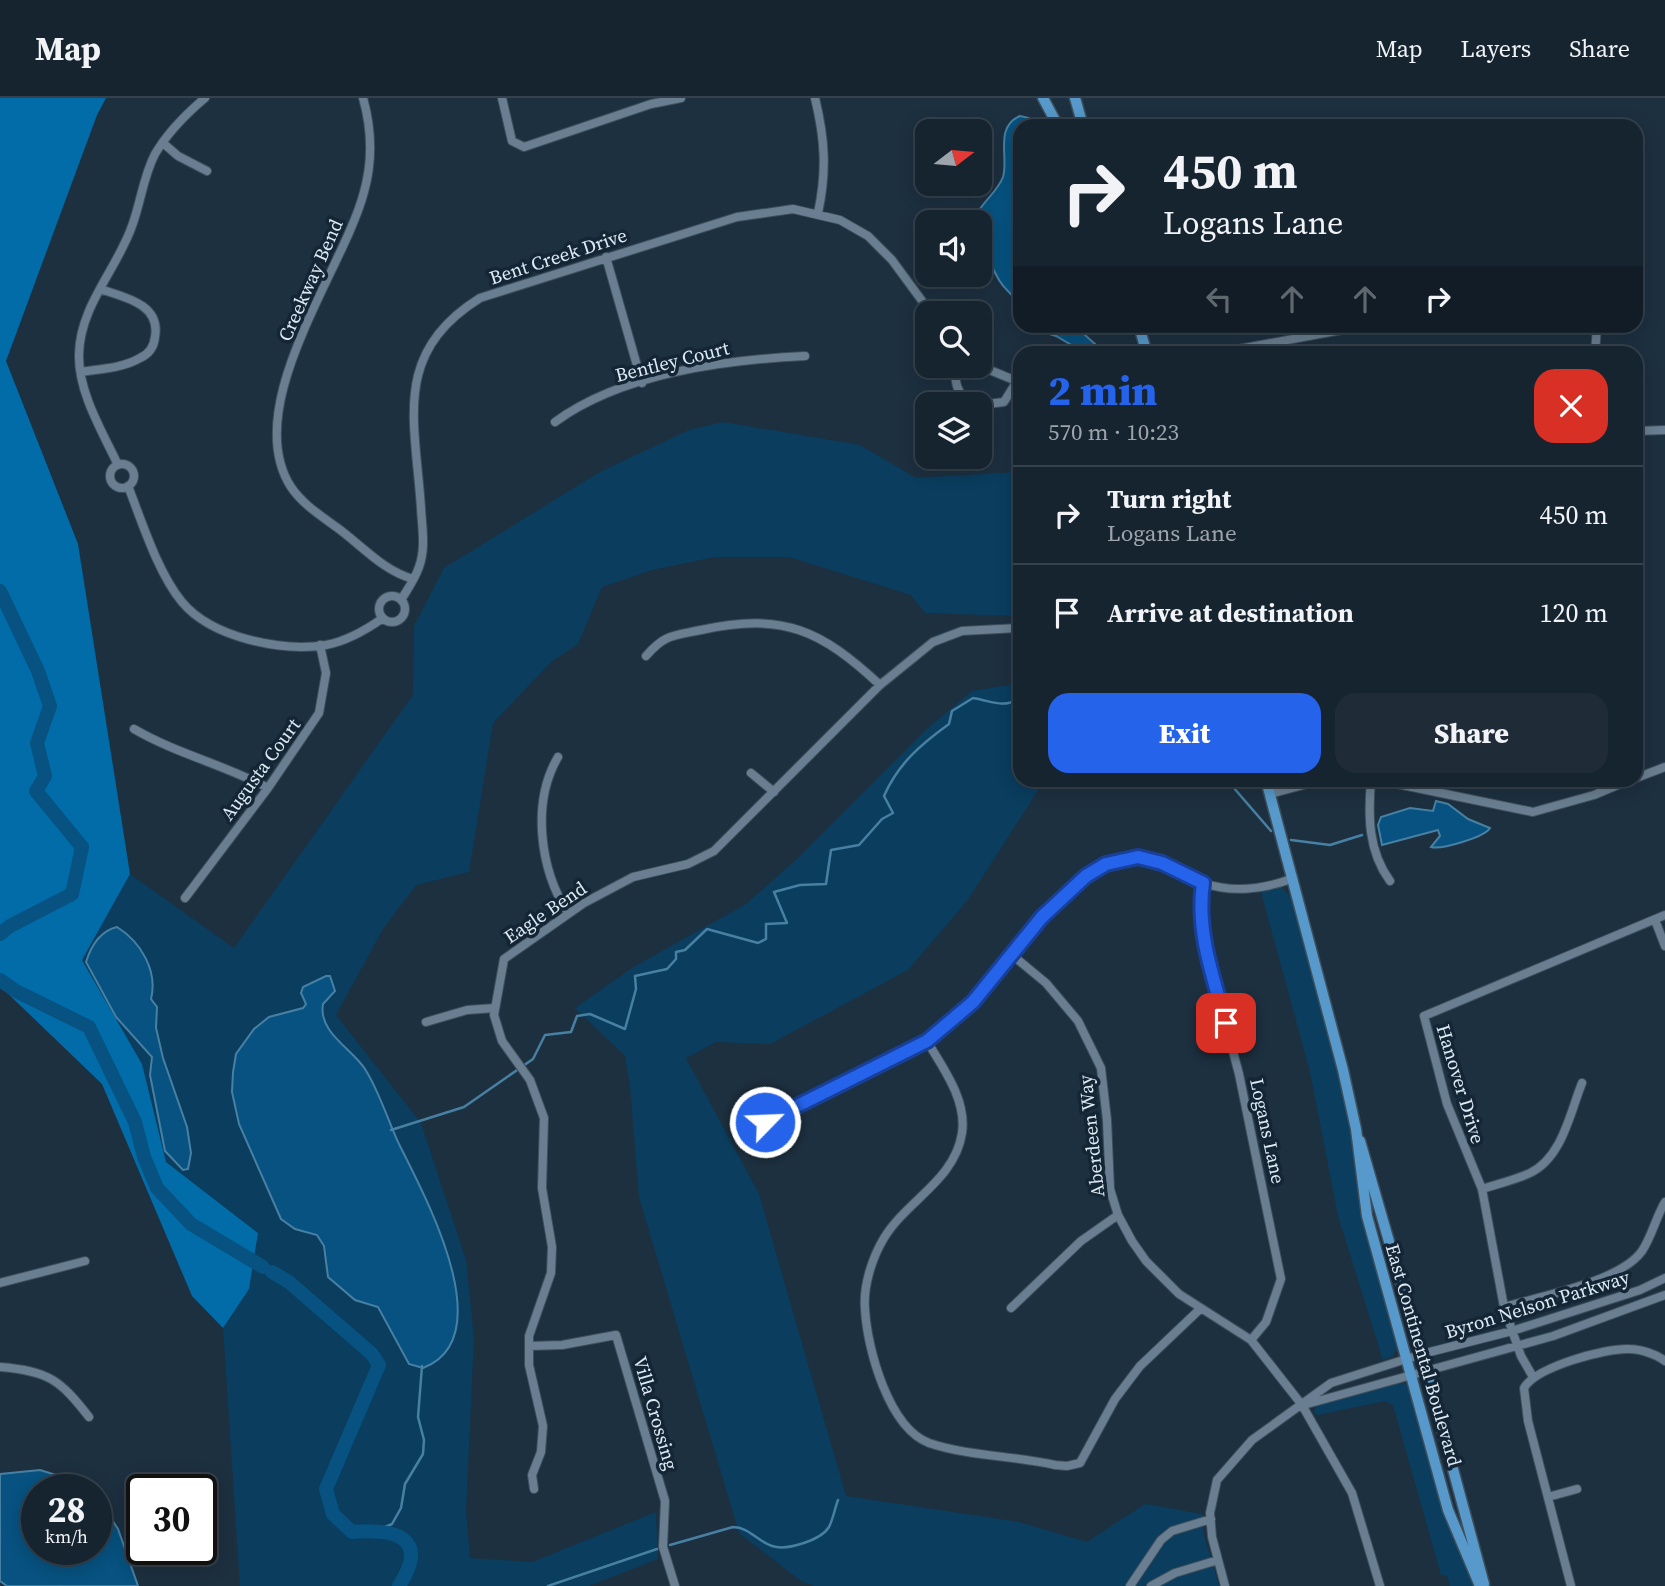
<!DOCTYPE html>
<html lang="en">
<head>
<meta charset="utf-8">
<style>
	body { margin:0; font-family:"Source Serif 4",serif; background:#1f2c38; color:#f1f3f6; height:100vh; display:flex; flex-direction:column; font-size:26px; white-space:nowrap }
	* { box-sizing:border-box; margin:0 }
	p { font-size:23px; color:#9ea4ab }
	.icon { flex:none; width:38px; height:38px; fill:none; stroke:currentColor; stroke-width:2; stroke-linecap:round; stroke-linejoin:round }
	.map { position:relative; flex:1; overflow:hidden }
	.sheet { position:absolute; left:1013px; top:248px; width:630px; height:441px; display:flex; flex-direction:column; background:#162430; border-radius:21px; box-shadow:0 4px 18px #0003,0 0 0 2px #35414c }
	.sheet>* { flex:none }
	.banner { position:absolute; left:1013px; top:21px; width:630px; height:214px; border-radius:21px; box-shadow:0 4px 18px #0003,0 0 0 2px #35414c; background:#162430; color:#f1f3f6; overflow:hidden }
	.needle { width:46px; rotate:74deg }
	.controls { position:absolute; left:915px; top:21px; display:grid; gap:14px }
	.controls a { display:grid; place-items:center; width:77px; height:77px; border-radius:14px; background:#162430; box-shadow:0 4px 18px #0003,0 0 0 2px #35414c; font-size:35px }
	.speed { position:absolute; left:21px; top:1376px; display:flex; gap:14px; font-size:35px; font-weight:700; text-align:center }
	.speed>* { display:grid; place-content:center; width:91px; height:91px; border-radius:50%; background:#162430; box-shadow:0 4px 18px #0003,0 0 0 2px #35414c; line-height:1 }
	.speed small { font-size:18px; font-weight:400 }
	.speed .limit { border:4px solid #111; border-radius:10px; background:#fff; color:#111 }
	.pin { position:absolute; display:grid; place-items:center; width:60px; height:60px; color:#fff; margin:-30px; border-radius:14px; box-shadow:0 4px 10px #0006 }
	.me { position:absolute; width:77px; margin:-38px; rotate:66deg; stroke-linejoin:round; filter:drop-shadow(0 0 5px #0008) }
	.turn { display:flex; align-items:center; gap:24px; height:147px; padding:0 35px; font-size:32px }
	.turn .icon { width:91px; height:91px; stroke-width:2.5 }
	.turn b { display:block; font-size:49px; line-height:60px }
	.lanes { display:flex; align-items:center; height:66px; padding:0 35px; background:#0003; justify-content:center; gap:35px; direction:ltr }
	.lanes .off { opacity:.35 }
	.round { display:grid; place-items:center; flex:none; width:74px; height:74px; border-radius:21px; background:#1f2c38 }
	.head { display:flex; align-items:center; justify-content:space-between; height:119px; padding:0 35px }
	h1 { font-size:42px; font-weight:800; line-height:52px; color:#2563eb }
	.cta { display:flex; gap:14px; margin-top:auto; padding:14px 35px }
	.cta a { flex:1; height:80px; border-radius:21px; background:#2563eb; color:#fff; font-size:28px; font-weight:800; line-height:80px; text-align:center }
	.cta a+a { background:#1f2c38; color:#f1f3f6 }
	ul { padding:0; list-style:none }
	li { display:flex; align-items:center; gap:21px; height:98px; padding:0 35px; border-top:2px solid #35414c }
	li div { flex:1 }
	li b { display:block; font-size:26px }
	li em { font-style:normal }
	header { display:flex; align-items:center; gap:42px; box-sizing:border-box; height:98px; padding:0 35px; background:#162430; border-bottom:2px solid #35414c }
	header strong { font-size:33px }
	nav { display:flex; gap:38px; margin-inline-start:auto; font-size:24px }
	.map>svg:first-child { display:block }
	.green { fill:#0a3d5e }
	.forest { fill:#016ca8 }
	.water { fill:#075280; stroke:#4880a3; stroke-width:2 }
	.lines { fill:none; stroke-linecap:round; stroke-linejoin:round }
	.stream { stroke:#4880a3; stroke-width:2.5 }
	.river { stroke:#075280; stroke-width:14 }
	.minor-casing { stroke:#3e4f5c; stroke-width:10 }
	.major-casing { stroke:#3e4f5c; stroke-width:13 }
	.minor { stroke:#697f91; stroke-width:8 }
	.major { stroke:#5699ca; stroke-width:10 }
	.route-casing { stroke:#184099; stroke-width:18 }
	.route { stroke:#2563eb; stroke-width:12 }
	.labels { text-anchor:middle; dominant-baseline:central; stroke-width:7; stroke-linejoin:round; paint-order:stroke }
	.street-label { font-size:19px; fill:#deeaf4; stroke:#142635 }
</style>
</head>
<body>
<header>
<strong>Map</strong>
<nav><a>Map</a><a>Layers</a><a>Share</a></nav>
</header>
<div class="map">
<svg width="1665" height="1488" viewBox="0 0 1665 1488">
	<rect width="100%" height="100%" fill="#1d3040"/>
	<!-- green -->
	<path class="green" d="M723,324L860,347L916,380L1020,374V518L925,515L911,497L789,459H715L652,472L602,489L578,546L551,564L493,625L469,774L416,787L383,831L336,917L421,1025L466,1162L474,1240L466,1413L470,1460L532,1464L656,1414L658,1461L589,1488H240L223,1230L249,1191L258,1135L166,1064L142,966L82,862L130,776L234,850L413,597L414,528L444,470L600,374L689,332Z
		M1020,585V682L1044,683L967,803L908,872L770,946L716,944L686,960L759,1096L846,1398L1019,1424L1087,1444L1145,1406L1202,1416L1204,1437L1219,1488H814L801,1483L739,1435L639,1099L630,989L625,958L575,910L632,870L746,806L797,761L927,631L972,593Z
		M1281,789L1292,800L1349,1017L1360,1107L1398,1248L1393,1258L1383,1262L1338,1118L1310,974L1261,794Z
		M1397,1284H1403L1410,1291L1440,1401L1473,1488H1450L1447,1478L1441,1477L1393,1307L1385,1303L1317,1317L1314,1314L1317,1306Z"/>
	<!-- forest -->
	<path class="forest" d="M0,0H106L97,17L6,263L78,446L130,776L82,862L142,966L166,1064L258,1135L249,1191L223,1230L192,1198L102,986L0,888Z"/>
	<!-- water -->
	<path class="water" d="M1020,18L1029,20L1031,28H1020V75L1013,102L1017,120L1015,137L1020,151V214C1013,192 1008,197 999,182C987,162 981,135 980,111C987,100 998,92 1003,79C1009,60 994,29 1020,18Z
		M1024,228H1075L1105,255H1085L1056,238Z
		M1436,703L1448,706L1468,721L1490,730C1485,739 1441,752 1431,749L1440,738L1438,732L1382,747L1378,727L1381,719L1410,710L1433,713Z
		M117,829C141,844 158,873 151,901L157,909L156,930L163,960L187,1029L191,1055L188,1071L183,1072L165,1053L150,977L152,959L116,919L86,864C91,848 100,833 117,829Z
		M326,878H330L335,893L323,906C318,934 351,950 365,971C379,993 387,1020 398,1044C421,1091 504,1239 423,1270L409,1266L378,1209L355,1202L328,1179L324,1148L317,1137L295,1131L281,1121L239,1026L232,994L233,974L236,956L254,931L269,919L303,910L306,906L301,895L303,889Z
		M40,1372L75,1383L87,1391H37V1451H96V1397L118,1431L138,1488H7L0,1483V1376Z"/>
	<g class="lines">
		<!-- stream -->
		<path class="stream" d="M1227,682L1271,733
			M1291,742L1330,747L1362,737
			M391,1032L464,1009L533,961L545,937L571,934L577,918L590,916L625,931L636,891L635,878L667,871L676,861V854L685,852L707,831L758,845L766,841V826L787,825L774,794L800,787L826,786L831,752L859,747L882,721L893,715L884,698C898,666 920,647 949,626L952,613L973,600C992,603 1003,611 1020,600
			M380,1431L392,1426L401,1410L405,1386L423,1356L424,1342L418,1319L422,1268
			M670,1447L733,1429C749,1429 757,1443 772,1448C787,1453 821,1442 829,1429C833,1421 835,1410 838,1402
			M548,1488L657,1451"/>
		<!-- river -->
		<path class="river" d="M0,493L38,573L50,608L37,645L45,678L36,693L82,749L72,796L10,828L0,836
			M0,882L16,893L89,929L135,1024L144,1059L157,1090L191,1126L263,1169
			M272,1174L289,1184L372,1256L379,1267L326,1391L333,1416L352,1434C396,1430 430,1440 399,1488"/>
		<!-- minor casing -->
		<g class="minor-casing">
			<path id="minor" d="M363,0C372,32 373,62 364,94C344,171 239,308 291,389C303,407 323,419 339,431C363,449 384,473 413,481
				M502,0L512,43L524,49L651,6L681,0
				M815,0C825,41 827,73 818,115
				M163,45L178,58L207,73
				M606,159L642,285
				M1212,256L1363,228
				M1595,256L1597,228
				M957,268C953,284 958,297 972,306
				M980,268L1019,284
				M81,274C100,271 123,270 140,260C149,256 154,249 155,239C161,206 124,199 100,191
				M980,307L1004,304L1017,283
				M555,324C622,275 724,262 805,258
				M1636,333L1665,332
				M110 378a12 12 0 1 1 24 0a12 12 0 1 1-24 0Z
				M118,367C102,333 78,294 79,256C80,208 117,171 132,128C141,104 143,79 155,56C168,34 186,16 205,0
				M128,388C142,424 158,475 182,504C212,540 282,554 326,547C347,543 366,532 383,520
				M379 511a13 13 0 1 1 26 0a13 13 0 1 1-26 0Z
				M401,502C407,492 415,481 419,469C426,450 422,430 421,410C415,321 392,255 480,200L737,119L793,111L840,122L868,138L892,162L931,215
				M646,558C665,536 673,538 701,532C783,514 821,532 880,587
				M134,631C177,656 225,667 268,690
				M558,659C531,705 540,772 568,815
				M751,675L774,694
				M1636,680L1665,669
				M1371,682C1368,718 1368,753 1390,783
				M1378,682L1533,714L1594,697L1630,682
				M1270,696L1322,682
				M1203,785L1200,808L1205,849L1239,976L1281,1181L1266,1224L1251,1242
				M185,800L268,690L319,615L326,575L320,547
				M1655,822L1665,848
				M1011,856L1046,885L1078,923L1101,970L1107,1022L1110,1091L1118,1117L1132,1143L1146,1163L1179,1196L1251,1242L1302,1307L1352,1395L1380,1488
				M426,924L467,912L495,910
				M927,943C943,970 967,1002 962,1035C955,1082 907,1102 884,1140C872,1160 863,1188 865,1211C867,1251 889,1330 929,1345C967,1358 1016,1358 1055,1367L1067,1368L1080,1365L1115,1301L1140,1268L1200,1211
				M765,1024C793,1013 819,998 846,984C891,961 934,941 971,905C1017,862 1045,797 1103,768C1142,748 1168,773 1203,785C1232,795 1264,791 1291,781
				M1482,1091C1497,1086 1515,1082 1530,1075C1562,1060 1570,1015 1582,985
				M0,1185L85,1163
				M1504,1209C1541,1198 1620,1184 1642,1153C1652,1138 1656,1119 1665,1104
				M1011,1210L1081,1143L1118,1117
				M529,1248L562,1247L616,1237L665,1403L663,1449L675,1488
				M0,1269C49,1273 60,1282 89,1319
				M1533,1279L1521,1258L1504,1209L1482,1091L1447,1006L1424,918L1665,817
				M1307,1306L1553,1238L1665,1197
				M534,1391L532,1377L541,1354L543,1328L529,1267V1238L551,1175L552,1149L542,1090L544,1020L530,982L502,943L494,917L504,861L584,805L633,779L688,766L714,753L880,587L933,544L962,533L1020,530
				M1548,1399L1577,1391
				M1130,1488L1161,1442L1172,1433L1211,1421
				M1151,1488L1175,1475L1218,1462
				M1225,1488L1212,1439L1210,1415L1217,1382L1252,1342L1331,1285L1422,1256L1512,1233L1640,1192L1665,1180
				M1571,1488L1528,1323L1524,1290C1536,1269 1605,1250 1629,1251C1640,1251 1656,1256 1665,1263"/>
		</g>
		<!-- major casing -->
		<g class="major-casing">
			<path id="major" d="M1043,0L1058,28
				M1075,0L1083,28
				M1139,228L1147,256
				M1266,682L1343,972L1356,1031L1367,1118L1448,1412L1480,1488
				M1360,1043L1427,1275L1484,1486"/>
		</g>
		<!-- minor -->
		<use href="#minor" class="minor"/>
		<!-- major -->
		<use href="#major" class="major"/>
	</g>
	<g class="lines">
		<!-- route casing -->
		<g class="route-casing">
			<path id="route" d="M765,1024L927,943L973,904L1042,819L1086,778L1106,766L1138,759L1162,765L1203,785C1196,833 1213,879 1226,925"/>
		</g>
		<!-- route -->
		<use href="#route" class="route"/>
	</g>
	<g class="labels">
		<!-- street labels -->
		<g class="street-label">
			<text transform="translate(558 158) rotate(-18)">Bent Creek Drive</text>
			<text transform="translate(310 182) rotate(-66)">Creekway Bend</text>
			<text transform="translate(672 263) rotate(-14)">Bentley Court</text>
			<text transform="translate(260 671) rotate(-54)">Augusta Court</text>
			<text transform="translate(545 814) rotate(-34)">Eagle Bend</text>
			<text transform="translate(1461 986) rotate(73)">Hanover Drive</text>
			<text transform="translate(1268 1033) rotate(78)">Logans Lane</text>
			<text transform="translate(1091 1038) rotate(-96)">Aberdeen Way</text>
			<text transform="translate(1537 1206) rotate(-17)">Byron Nelson Parkway</text>
			<text transform="translate(1424 1257) rotate(74)">East Continental Boulevard</text>
			<text transform="translate(656 1315) rotate(74)">Villa Crossing</text>
		</g>
	</g>
</svg>
<div class="controls">
<a><svg class="needle" viewBox="-14 -14 28 28"><path d="M0-13l5 13h-10z" fill="#e53935"/><path d="M0 13l5-13h-10z" fill="#9ea4ab"/></svg></a>
<a><svg class="icon" aria-label="sound" viewBox="0 0 24 24"><path d="M4 9h4l5-4v14l-5-4H4zM17 9q2 3 0 6"/></svg></a>
<a><svg class="icon" aria-label="search" viewBox="0 0 24 24"><circle cx="10" cy="10" r="6"/><path d="M15 15l6 6"/></svg></a>
<a><svg class="icon" aria-label="layers" viewBox="0 0 24 24"><path d="M12 4l9 5-9 5-9-5zM3 14l9 5 9-5"/></svg></a>
</div>
<div class="speed"><div>28<small>km/h</small></div><div class="limit">30</div></div>
<div class="pin" style="left:1226px;top:925px;background:#d93025"><svg class="icon" aria-label="arrive" viewBox="0 0 24 24"><path d="M6 21V4h12l-3 4 3 4H6"/></svg></div>
<svg class="me" style="left:765px;top:1024px" viewBox="-20 -20 40 40"><circle r="17" fill="#2563eb" stroke="#fff" stroke-width="3"/><path d="M0-11L8 9 0 5-8 9z" fill="#fff"/></svg>
<div class="banner">
<div class="turn"><svg class="icon" aria-label="right" viewBox="0 0 24 24"><path d="M7 20v-9h11M14 6l5 5-5 5"/></svg><div><b>450 m</b>Logans Lane</div></div>
<div class="lanes"><svg class="icon off" aria-label="left" viewBox="0 0 24 24"><path d="M17 20v-9H6M10 6l-5 5 5 5"/></svg><svg class="icon off" aria-label="ahead" viewBox="0 0 24 24"><path d="M12 20V5M6 11l6-6 6 6"/></svg><svg class="icon off" aria-label="ahead" viewBox="0 0 24 24"><path d="M12 20V5M6 11l6-6 6 6"/></svg><svg class="icon" aria-label="right" viewBox="0 0 24 24"><path d="M7 20v-9h11M14 6l5 5-5 5"/></svg></div>
</div>
<section class="sheet">
<div class="head"><div><h1>2 min</h1><p>570 m · 10:23</p></div><a class="round" style="background:#d93025;color:#fff"><svg class="icon" aria-label="close" viewBox="0 0 24 24"><path d="M6 6l12 12M18 6L6 18"/></svg></a></div>
<ul>
<li><svg class="icon" aria-label="right" viewBox="0 0 24 24"><path d="M7 20v-9h11M14 6l5 5-5 5"/></svg><div><b>Turn right</b><p>Logans Lane</p></div><em>450 m</em></li>
<li><svg class="icon" aria-label="arrive" viewBox="0 0 24 24"><path d="M6 21V4h12l-3 4 3 4H6"/></svg><div><b>Arrive at destination</b></div><em>120 m</em></li>
</ul>
<div class="cta"><a>Exit</a><a>Share</a></div>
</section>
</div>
</body>
</html>
